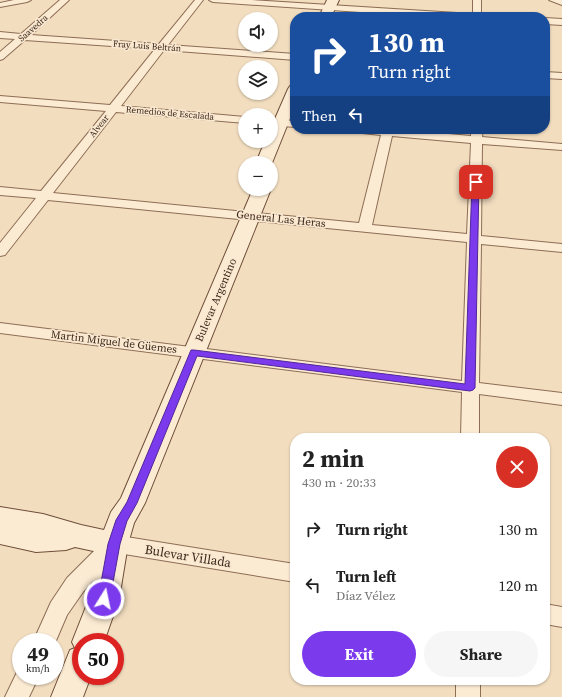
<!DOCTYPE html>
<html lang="en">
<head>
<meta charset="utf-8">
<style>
	body { margin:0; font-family:"Source Serif 4",serif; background:#f6f6f6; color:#222; height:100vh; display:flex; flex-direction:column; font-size:15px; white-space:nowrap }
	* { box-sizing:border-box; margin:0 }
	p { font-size:13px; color:#767676 }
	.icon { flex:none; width:22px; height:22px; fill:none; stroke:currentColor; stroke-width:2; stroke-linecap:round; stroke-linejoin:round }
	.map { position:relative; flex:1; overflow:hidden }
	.sheet { position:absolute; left:290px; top:433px; width:260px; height:252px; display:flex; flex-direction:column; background:#fff; border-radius:16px; box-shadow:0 1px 3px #0004 }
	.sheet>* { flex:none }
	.hud { position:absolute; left:290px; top:12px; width:260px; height:122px; border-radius:16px; box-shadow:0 1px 3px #0004; background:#1a4fa0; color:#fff; overflow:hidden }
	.tools { position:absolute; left:238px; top:12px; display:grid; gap:8px }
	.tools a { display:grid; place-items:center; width:40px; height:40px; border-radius:50%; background:#fff; box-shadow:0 1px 3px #0004; font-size:20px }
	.speed { position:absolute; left:12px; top:633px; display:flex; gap:8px; font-size:20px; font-weight:700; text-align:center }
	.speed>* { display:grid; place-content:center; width:52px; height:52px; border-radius:50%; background:#fff; box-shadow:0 1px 3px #0004; line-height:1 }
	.speed small { font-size:10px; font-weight:400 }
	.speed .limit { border:6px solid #d22; background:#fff; color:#111 }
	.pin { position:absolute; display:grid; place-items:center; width:34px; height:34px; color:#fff; margin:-17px; border-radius:8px; box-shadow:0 2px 6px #0006 }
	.me { position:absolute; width:44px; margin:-22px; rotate:10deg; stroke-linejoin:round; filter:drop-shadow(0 0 3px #0008) }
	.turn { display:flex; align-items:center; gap:14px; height:84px; padding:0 12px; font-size:18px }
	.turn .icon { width:52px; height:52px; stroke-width:2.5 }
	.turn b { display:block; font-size:28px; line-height:34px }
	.then { display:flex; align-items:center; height:38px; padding:0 12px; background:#0003; gap:8px; font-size:15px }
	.round { display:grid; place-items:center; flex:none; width:42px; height:42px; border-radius:21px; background:#f6f6f6 }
	.head { display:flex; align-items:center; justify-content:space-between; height:68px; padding:0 12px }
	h1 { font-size:24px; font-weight:700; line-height:30px }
	.cta { display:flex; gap:8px; margin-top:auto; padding:8px 12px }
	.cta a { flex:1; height:46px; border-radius:24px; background:#7c3aed; color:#fff; font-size:16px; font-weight:700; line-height:46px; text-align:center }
	.cta a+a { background:#f6f6f6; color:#222 }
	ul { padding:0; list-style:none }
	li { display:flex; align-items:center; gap:12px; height:56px; padding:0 12px }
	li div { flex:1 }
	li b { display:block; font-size:15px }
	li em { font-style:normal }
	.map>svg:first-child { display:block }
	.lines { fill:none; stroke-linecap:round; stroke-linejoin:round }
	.street-casing { stroke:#8d6d55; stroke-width:2 }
	.secondary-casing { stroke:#6f4e39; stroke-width:2 }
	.street { fill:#fcebd3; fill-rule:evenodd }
	.secondary { fill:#fcebd3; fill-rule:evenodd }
	.route { fill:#7c3aed; stroke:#51269a }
	.labels { text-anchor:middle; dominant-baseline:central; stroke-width:3.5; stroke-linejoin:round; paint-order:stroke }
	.far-street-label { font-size:9px; fill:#3b271b; stroke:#f9e8cf }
	.street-label { font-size:11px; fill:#3b271b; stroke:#f9e8cf }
	.near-street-label { font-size:13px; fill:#3b271b; stroke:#f9e8cf }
</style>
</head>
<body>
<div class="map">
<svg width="562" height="697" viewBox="0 0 562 697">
	<rect width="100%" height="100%" fill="#f2ddbf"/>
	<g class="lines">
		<!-- street casing -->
		<g class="street-casing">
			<path id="street" d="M14,0H31L27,2L0,7V3Z
				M60,0H69L31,35L159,44L195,0H203L168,45L295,54V60L164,50L121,106L245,117V123L116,112L53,193L359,223L381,135L353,132L347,129H392L471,136V129H483L482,137L562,144V150L482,144L481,236L562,244V252L481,244L479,383L562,393V405L479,394V438H461L462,392L0,333V323L462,381L467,242L48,200L5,255L0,256V243L36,198L0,195V187L41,191L106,111L0,102V96L110,105L155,49L25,40L3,59L0,60V52L15,39L0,38V32L21,34ZM392,136L471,143L467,234L372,225Z
				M209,0H251L473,14V0H481V17H434L213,2Z
				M549,0H562V5Z
				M545,18L562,19V25L545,24Z
				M545,72L562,73V79L545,78Z
				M271,119L295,121V127L271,125Z
				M114,535L295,564V582L118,553L83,592L67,615L55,643L33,642L51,602L67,578L107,538Z
				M545,604L562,607V627L545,624Z
				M21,667V676H39L29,697H5L19,668Z
				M456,680H480V697H456Z"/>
		</g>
		<!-- secondary casing -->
		<g class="secondary-casing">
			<path id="secondary" d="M327,0H339L331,17H319Z
				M295,85V106L272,163L271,165V163H256L265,141H271V128L288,89L290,86Z
				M253,189H271L145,503L134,523L128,544L119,599L104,642H81V676H91L83,697H51L70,650L75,648L72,642L89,599L98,552L75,547L66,550L36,552L0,544V507L43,514L81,525L104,530L111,512L121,498Z"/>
		</g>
		<!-- street -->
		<use href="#street" class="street"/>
		<!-- secondary -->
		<use href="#secondary" class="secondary"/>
	</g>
	<!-- route -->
	<path class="route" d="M476,180L479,182L475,388L473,390L470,391L197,356L137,503L127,521L120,544L110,599L108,602L104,604L100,602L98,599L108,544L116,520L127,502L191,350H194L465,384L472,182Z"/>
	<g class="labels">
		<!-- far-street labels -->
		<g class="far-street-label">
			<text transform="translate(33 28) rotate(-41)">Saavedra</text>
			<text transform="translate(147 46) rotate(4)">Fray Luis Beltrán</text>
			<text transform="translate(170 113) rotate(5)">Remedios de Escalada</text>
			<text transform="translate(99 126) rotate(-52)">Alvear</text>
		</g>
		<!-- street labels -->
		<g class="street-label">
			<text transform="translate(281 219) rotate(6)">General Las Heras</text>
			<text transform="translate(216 300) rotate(-67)">Bulevar Argentino</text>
			<text transform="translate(114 342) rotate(7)">Martin Miguel de Güemes</text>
		</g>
		<!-- near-street labels -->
		<g class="near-street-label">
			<text transform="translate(188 556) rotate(9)">Bulevar Villada</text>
		</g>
	</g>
</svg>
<div class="tools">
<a><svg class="icon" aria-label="sound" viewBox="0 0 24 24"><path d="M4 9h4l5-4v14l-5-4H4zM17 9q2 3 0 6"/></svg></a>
<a><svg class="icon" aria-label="layers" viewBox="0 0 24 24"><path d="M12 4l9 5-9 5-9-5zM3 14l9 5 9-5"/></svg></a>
<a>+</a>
<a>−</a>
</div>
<div class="speed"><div>49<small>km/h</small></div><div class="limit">50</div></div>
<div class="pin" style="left:476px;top:182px;background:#d93025"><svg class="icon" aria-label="arrive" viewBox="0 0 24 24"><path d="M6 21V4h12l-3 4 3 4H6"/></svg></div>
<svg class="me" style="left:104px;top:599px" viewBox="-20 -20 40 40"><circle r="17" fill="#7c3aed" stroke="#fff" stroke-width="3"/><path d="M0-11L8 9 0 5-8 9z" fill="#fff"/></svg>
<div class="hud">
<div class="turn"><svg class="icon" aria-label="right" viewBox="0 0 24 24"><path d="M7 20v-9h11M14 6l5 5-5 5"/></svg><div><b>130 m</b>Turn right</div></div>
<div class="then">Then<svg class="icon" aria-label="left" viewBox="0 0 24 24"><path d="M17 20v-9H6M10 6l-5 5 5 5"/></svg></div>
</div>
<section class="sheet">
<div class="head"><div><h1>2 min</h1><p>430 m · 20:33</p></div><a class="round" style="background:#d93025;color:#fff"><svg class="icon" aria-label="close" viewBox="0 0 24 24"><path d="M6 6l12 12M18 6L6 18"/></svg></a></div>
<ul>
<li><svg class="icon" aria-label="right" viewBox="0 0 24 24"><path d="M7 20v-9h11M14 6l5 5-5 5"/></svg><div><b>Turn right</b></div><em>130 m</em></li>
<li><svg class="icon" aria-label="left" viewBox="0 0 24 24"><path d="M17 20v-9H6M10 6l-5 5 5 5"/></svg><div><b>Turn left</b><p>Díaz Vélez</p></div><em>120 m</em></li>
</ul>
<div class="cta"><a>Exit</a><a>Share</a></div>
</section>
</div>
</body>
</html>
